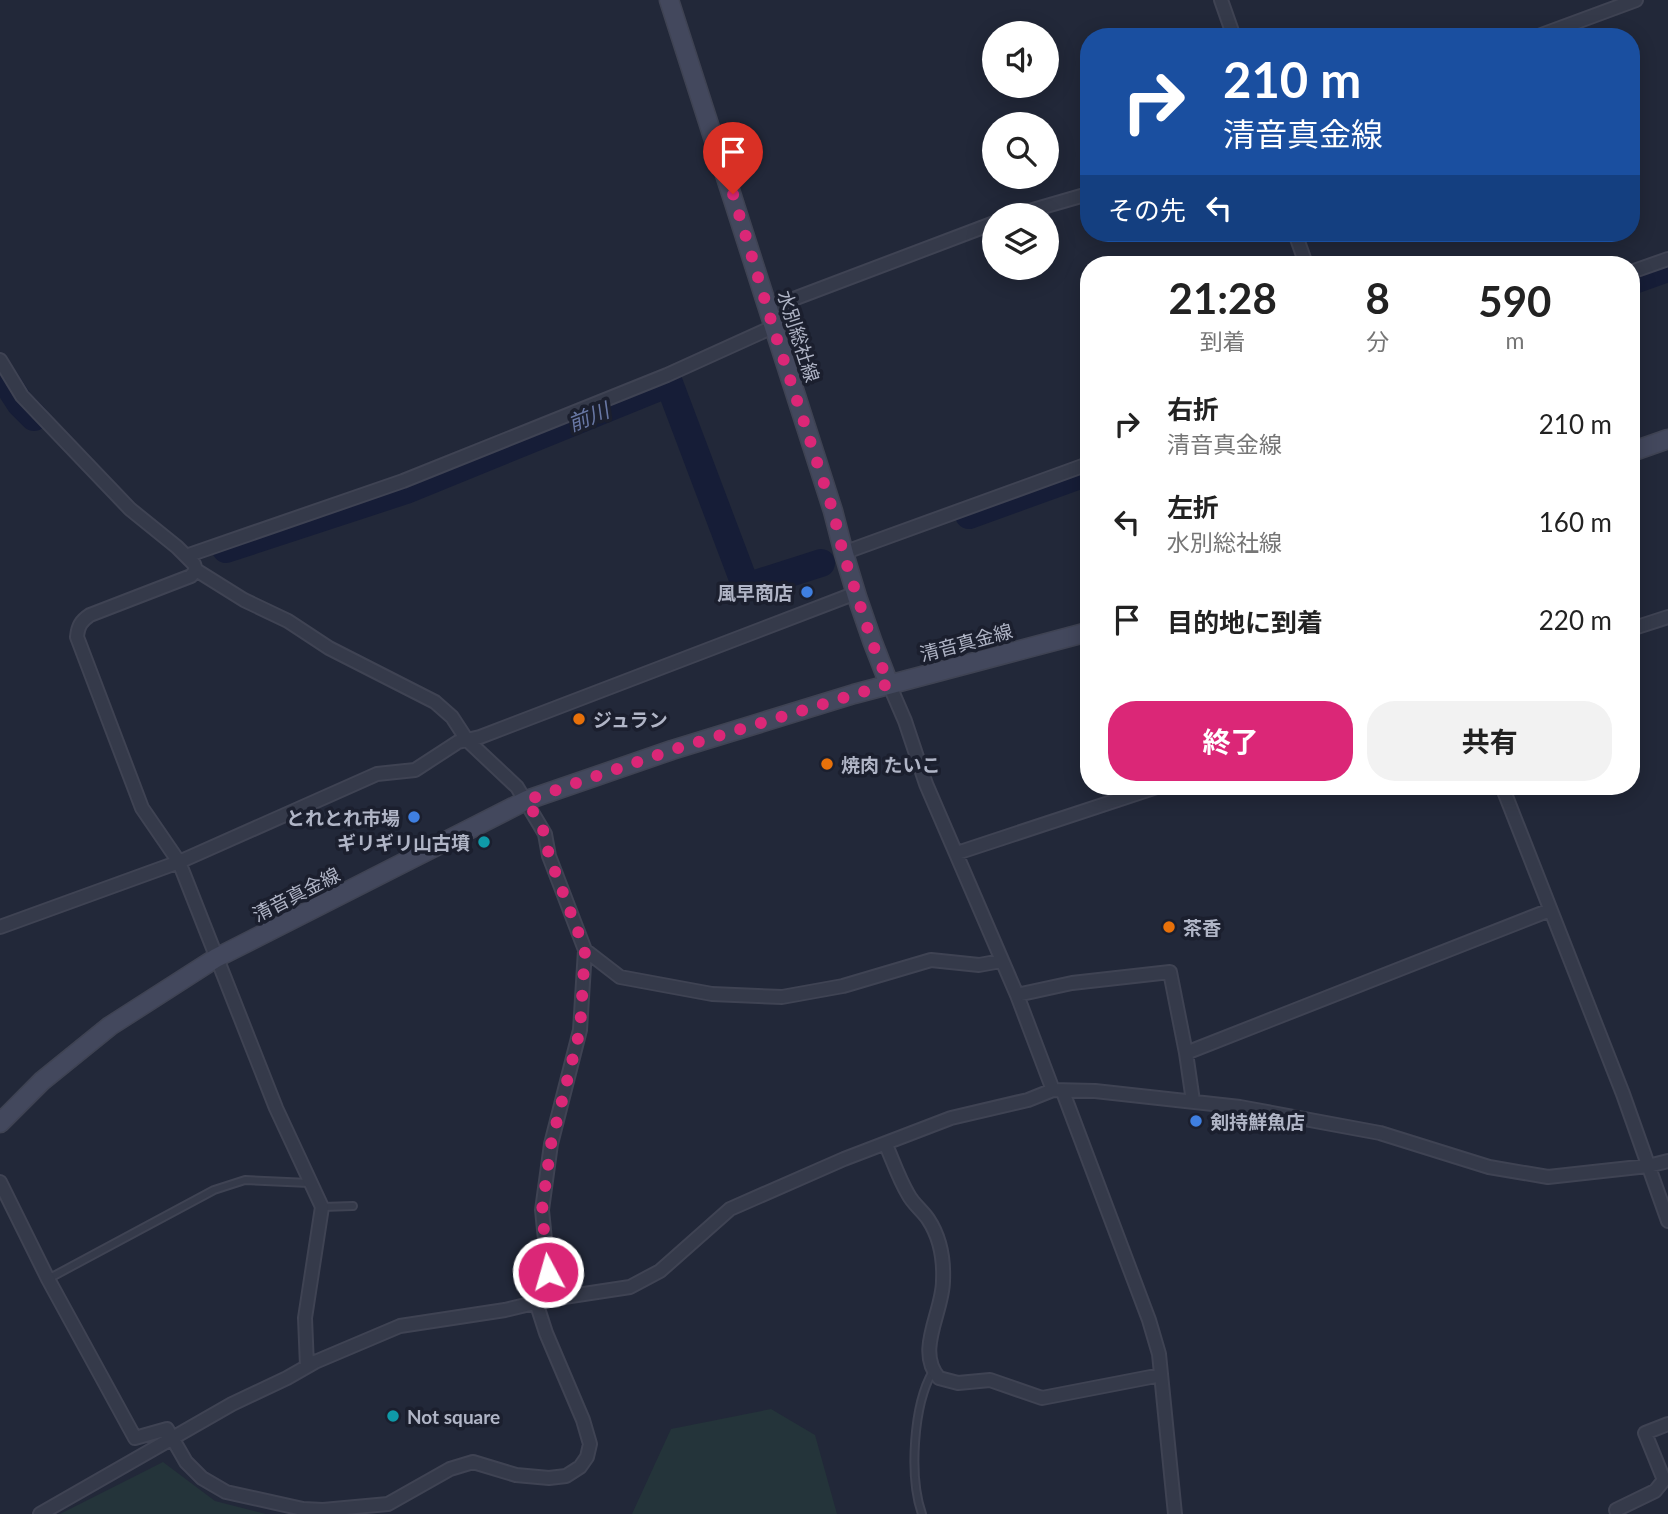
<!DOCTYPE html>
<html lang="ja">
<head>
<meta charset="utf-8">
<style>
	body { margin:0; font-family:Lato,"Noto Sans JP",sans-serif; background:#f2f2f2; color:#222; height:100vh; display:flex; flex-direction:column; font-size:26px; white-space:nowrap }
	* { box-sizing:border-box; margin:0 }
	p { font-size:23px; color:#767676 }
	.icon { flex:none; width:38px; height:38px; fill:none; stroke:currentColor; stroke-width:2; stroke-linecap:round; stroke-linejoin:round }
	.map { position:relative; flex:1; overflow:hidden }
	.details { position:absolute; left:1080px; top:256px; width:560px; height:539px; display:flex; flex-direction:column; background:#fff; border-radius:28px; box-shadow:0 4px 18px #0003 }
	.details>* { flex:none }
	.banner { position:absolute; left:1080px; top:28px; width:560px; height:214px; border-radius:28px; box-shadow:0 4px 18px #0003; background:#1a4fa0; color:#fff; overflow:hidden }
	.controls { position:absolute; left:982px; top:21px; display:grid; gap:14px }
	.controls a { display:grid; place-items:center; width:77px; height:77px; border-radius:50%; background:#fff; box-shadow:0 4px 18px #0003; font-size:35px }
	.pin { position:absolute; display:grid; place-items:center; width:60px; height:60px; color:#fff; margin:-72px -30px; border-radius:50% 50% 50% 0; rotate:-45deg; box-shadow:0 0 7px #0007 }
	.pin .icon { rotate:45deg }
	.me { position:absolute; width:77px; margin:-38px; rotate:354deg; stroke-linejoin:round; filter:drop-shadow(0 0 5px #0008) }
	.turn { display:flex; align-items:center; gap:24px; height:147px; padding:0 28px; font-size:32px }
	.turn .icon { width:91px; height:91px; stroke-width:2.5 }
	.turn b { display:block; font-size:49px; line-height:60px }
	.then { display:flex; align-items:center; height:66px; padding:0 28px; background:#0003; gap:14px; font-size:26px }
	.eta { display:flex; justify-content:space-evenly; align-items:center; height:119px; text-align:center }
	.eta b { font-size:42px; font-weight:700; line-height:49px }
	.primary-button { display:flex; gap:14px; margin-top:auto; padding:14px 28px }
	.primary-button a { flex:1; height:80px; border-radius:28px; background:#db2777; color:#fff; font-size:28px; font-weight:700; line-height:80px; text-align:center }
	.primary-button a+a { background:#f2f2f2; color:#222 }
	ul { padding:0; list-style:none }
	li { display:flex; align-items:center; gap:21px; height:98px; padding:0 28px }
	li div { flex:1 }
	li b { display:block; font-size:26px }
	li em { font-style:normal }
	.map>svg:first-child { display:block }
	.green { fill:#24343a }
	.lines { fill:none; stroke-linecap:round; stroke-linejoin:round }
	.river { stroke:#161d37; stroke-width:28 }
	.lane-casing { stroke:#3f4353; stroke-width:10 }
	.street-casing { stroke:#3f4353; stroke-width:16 }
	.secondary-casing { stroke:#3f4353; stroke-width:21 }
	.lane { stroke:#353a4a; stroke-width:6 }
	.street { stroke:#353a4a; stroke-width:12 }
	.secondary { stroke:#43485d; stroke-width:18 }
	.route { stroke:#db2777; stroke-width:12; stroke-dasharray:0 21.6 }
	.shop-dot { fill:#3f7fe0; stroke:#1b1f2e; stroke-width:2.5 }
	.food-dot { fill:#e8710a; stroke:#1b1f2e; stroke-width:2.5 }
	.culture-dot { fill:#0f9aa8; stroke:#1b1f2e; stroke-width:2.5 }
	.labels { text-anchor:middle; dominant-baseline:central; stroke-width:7; stroke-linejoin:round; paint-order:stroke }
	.street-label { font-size:19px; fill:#b0b5c6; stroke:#1b1f2e }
	.poi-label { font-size:19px; font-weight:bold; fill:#b0b5c6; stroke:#1b1f2e; text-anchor:start }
	.water-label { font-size:21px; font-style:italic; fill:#6978a5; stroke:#1b1f2e }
</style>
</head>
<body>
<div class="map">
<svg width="1668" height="1514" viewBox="0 0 1668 1514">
	<rect width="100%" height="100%" fill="#222839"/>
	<!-- green -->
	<path class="green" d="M771,1409L815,1435L837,1514H632L671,1429Z
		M163,1462L215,1501L266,1514H60Z"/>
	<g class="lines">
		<!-- river -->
		<path class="river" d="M1631,281L1668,268
			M0,372L20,403L34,417
			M969,515L1088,472
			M226,549L406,490L669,383L746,587L821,563"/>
		<!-- lane casing -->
		<g class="lane-casing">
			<path id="lane" d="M322,1207L353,1206
				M48,1279L214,1190L245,1180L309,1183
				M922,1514C909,1477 913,1405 933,1371"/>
		</g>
		<!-- street casing -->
		<g class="street-casing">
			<path id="street" d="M1221,0L1234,37
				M1536,37L1636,0
				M1015,215L1088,194
				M1295,233L1306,264
				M1631,272L1668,259
				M767,309L994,223
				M0,360L22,396L130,509L177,547L194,564L196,570L244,600L288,621L329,648L435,702L452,717L467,740L517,787L545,834L549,856L585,950L580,1030L551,1144L542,1210L551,1299
				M843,553L1088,464
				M186,556L403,481L667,375L773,327
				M196,570L191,576L90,615C81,621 78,626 77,637L142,808L179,862L276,1108L322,1207L305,1318L307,1366
				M1631,629L1668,617
				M1502,786L1623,1094L1668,1221
				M957,853L1160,786
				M0,927L179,862L377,774L415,770L458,742L480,737L856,593
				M585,950L620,977L712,994L782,997L843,986L931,960L979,965L1001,961
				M1017,995L1072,983L1170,972L1186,1053
				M1053,1090L1095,1091L1240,1107L1380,1133L1489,1167L1548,1177L1648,1166L1668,1161
				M1063,1092L1149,1320L1159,1354L1175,1514
				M1193,1101L1186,1053L1550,910
				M886,1145C893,1161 899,1179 908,1194C913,1204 922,1210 928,1219C940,1237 944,1260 943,1281C943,1312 915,1351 939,1378L958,1383L990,1380L1042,1398L1161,1375
				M0,1182L48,1279L135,1438L167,1429L186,1462L202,1478L226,1492L303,1509L323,1510L388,1504L450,1469L473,1462L516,1475L549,1478L566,1476L580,1467L587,1457L590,1444L583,1420L546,1333L536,1302
				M1616,1510L1655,1491L1664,1480L1645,1433L1668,1424
				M40,1514L232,1404L287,1378L315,1362L400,1326L505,1310L551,1299L630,1287L660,1271L730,1209L844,1159L951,1118L1028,1100L1053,1090L1017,995L926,784L905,721L889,684"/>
		</g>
		<!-- secondary casing -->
		<g class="secondary-casing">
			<path id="secondary" d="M669,0L833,511C847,570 866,628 889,684
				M1631,452L1668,439
				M0,1123L42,1081L110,1026L216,958L527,800L672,750L854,694L1088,632"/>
		</g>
		<!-- lane -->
		<use href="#lane" class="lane"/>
		<!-- street -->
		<use href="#street" class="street"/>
		<!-- secondary -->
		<use href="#secondary" class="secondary"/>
	</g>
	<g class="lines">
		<!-- route -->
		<path class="route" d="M548,1272L542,1210L551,1144L580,1030L585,950L549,856L545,834L527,800L672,750L889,684L873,645L843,553L833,511L773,327L733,194"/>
	</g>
	<!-- markers -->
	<g class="shop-dot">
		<circle cx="807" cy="592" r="7"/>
		<circle cx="414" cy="817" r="7"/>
		<circle cx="1196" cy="1121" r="7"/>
	</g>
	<g class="food-dot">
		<circle cx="579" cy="719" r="7"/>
		<circle cx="827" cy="764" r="7"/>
		<circle cx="1169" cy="927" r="7"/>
	</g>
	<g class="culture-dot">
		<circle cx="484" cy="842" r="7"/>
		<circle cx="393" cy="1416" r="7"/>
	</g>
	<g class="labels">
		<!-- street labels -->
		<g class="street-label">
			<text transform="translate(799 336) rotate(72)">水別総社線</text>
			<text transform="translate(966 642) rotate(-15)">清音真金線</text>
			<text transform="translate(296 894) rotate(-27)">清音真金線</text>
		</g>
		<!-- poi labels -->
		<g class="poi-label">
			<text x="793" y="592" text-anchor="end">風早商店</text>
			<text x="593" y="719">ジュラン</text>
			<text x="841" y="764">焼肉 たいこ</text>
			<text x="400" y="817" text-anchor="end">とれとれ市場</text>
			<text x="470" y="842" text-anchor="end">ギリギリ山古墳</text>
			<text x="1183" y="927">茶香</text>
			<text x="1210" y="1121">剣持鮮魚店</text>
			<text x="407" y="1416">Not square</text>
		</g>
		<!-- water labels -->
		<g class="water-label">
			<text transform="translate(588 416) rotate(-22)">前川</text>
		</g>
	</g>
</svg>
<div class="controls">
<a><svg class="icon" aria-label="sound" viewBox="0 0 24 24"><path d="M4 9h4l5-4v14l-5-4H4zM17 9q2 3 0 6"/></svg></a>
<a><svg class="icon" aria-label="search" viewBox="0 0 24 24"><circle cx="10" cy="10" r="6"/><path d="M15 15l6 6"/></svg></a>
<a><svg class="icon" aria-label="layers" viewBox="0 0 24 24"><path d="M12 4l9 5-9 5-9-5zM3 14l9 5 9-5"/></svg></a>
</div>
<div class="pin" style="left:733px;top:194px;background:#d93025"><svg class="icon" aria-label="arrive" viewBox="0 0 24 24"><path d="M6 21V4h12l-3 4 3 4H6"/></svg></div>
<svg class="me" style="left:548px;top:1272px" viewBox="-20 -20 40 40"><circle r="17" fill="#db2777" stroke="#fff" stroke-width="3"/><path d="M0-11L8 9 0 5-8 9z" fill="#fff"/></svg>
<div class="banner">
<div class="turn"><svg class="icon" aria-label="right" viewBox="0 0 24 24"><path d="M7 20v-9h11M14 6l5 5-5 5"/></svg><div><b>210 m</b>清音真金線</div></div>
<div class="then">その先<svg class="icon" aria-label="left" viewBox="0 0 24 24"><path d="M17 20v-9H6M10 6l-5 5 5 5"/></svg></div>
</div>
<section class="details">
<div class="eta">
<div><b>21:28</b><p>到着</p></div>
<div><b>8</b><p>分</p></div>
<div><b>590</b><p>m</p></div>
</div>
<ul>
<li><svg class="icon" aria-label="right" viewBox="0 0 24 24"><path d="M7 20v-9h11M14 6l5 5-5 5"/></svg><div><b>右折</b><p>清音真金線</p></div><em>210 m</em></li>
<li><svg class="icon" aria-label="left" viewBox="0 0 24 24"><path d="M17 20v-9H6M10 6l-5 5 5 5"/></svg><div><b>左折</b><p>水別総社線</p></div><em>160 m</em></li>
<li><svg class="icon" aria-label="arrive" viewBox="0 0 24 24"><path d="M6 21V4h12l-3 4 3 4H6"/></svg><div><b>目的地に到着</b></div><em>220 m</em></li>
</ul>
<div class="primary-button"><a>終了</a><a>共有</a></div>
</section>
</div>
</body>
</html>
